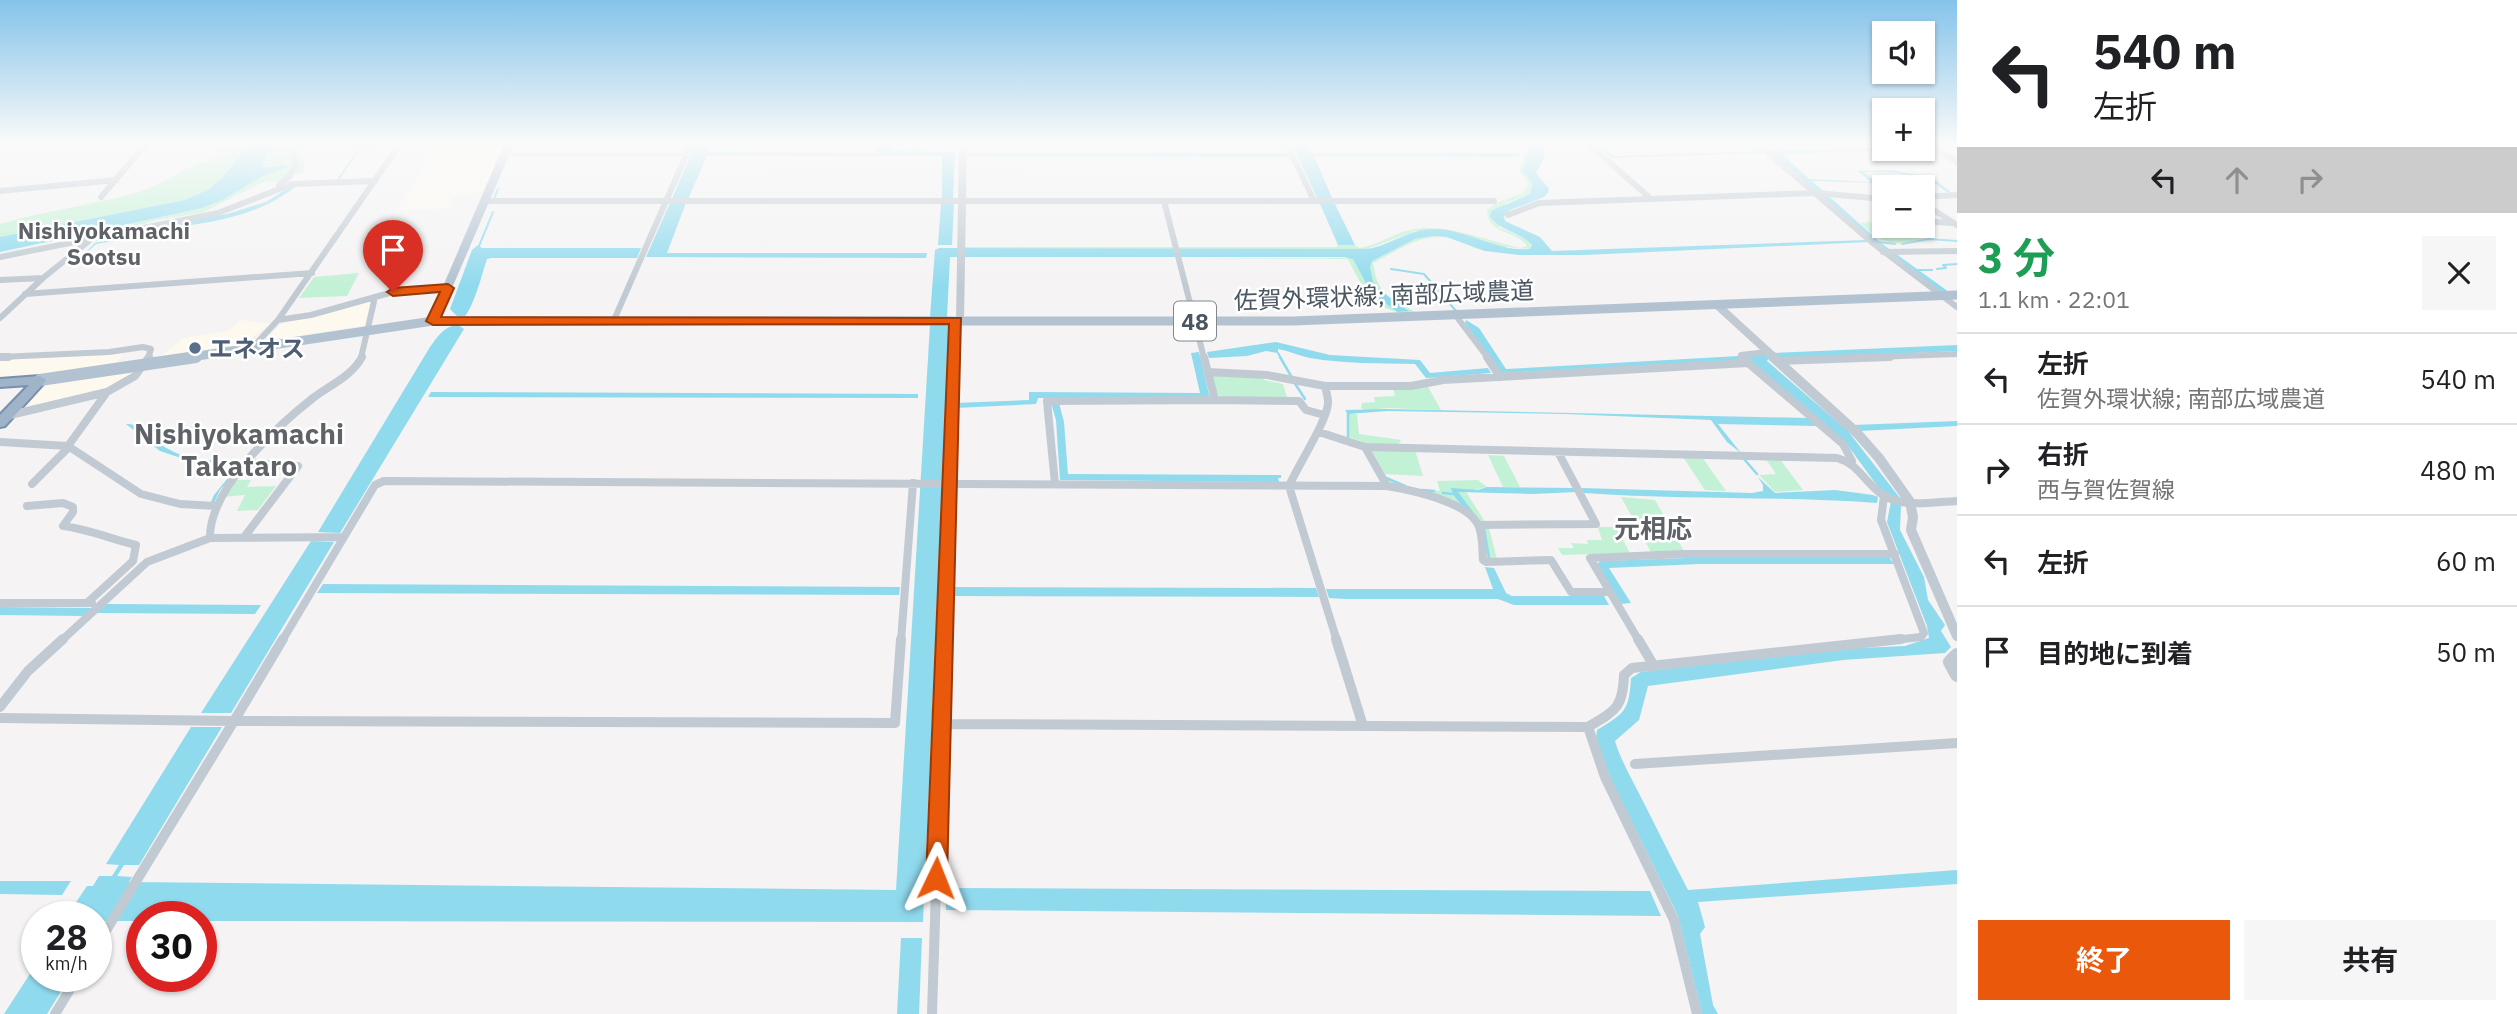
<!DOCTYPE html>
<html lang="ja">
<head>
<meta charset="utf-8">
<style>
	body { margin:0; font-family:"IBM Plex Sans","Noto Sans JP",sans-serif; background:#f6f6f6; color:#202124; height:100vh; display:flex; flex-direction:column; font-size:26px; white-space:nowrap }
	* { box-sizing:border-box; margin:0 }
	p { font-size:23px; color:#757577 }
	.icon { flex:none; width:38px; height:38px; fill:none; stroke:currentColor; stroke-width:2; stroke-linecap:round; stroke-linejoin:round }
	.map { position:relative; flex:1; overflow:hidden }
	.side { display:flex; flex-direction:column; background:#fff; width:560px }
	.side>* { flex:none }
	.guide { background:#fff; color:#202124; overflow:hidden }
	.fabs { position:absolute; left:1872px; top:21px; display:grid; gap:14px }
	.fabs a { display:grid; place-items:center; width:63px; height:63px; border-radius:0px; background:#fff; box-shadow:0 2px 5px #0004; font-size:35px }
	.speed { position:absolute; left:21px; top:901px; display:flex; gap:14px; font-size:35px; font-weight:700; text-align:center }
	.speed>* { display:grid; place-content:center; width:91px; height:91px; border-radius:50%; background:#fff; box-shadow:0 2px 5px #0004; line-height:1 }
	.speed small { font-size:18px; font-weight:400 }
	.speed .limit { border:10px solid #d22; background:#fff; color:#111 }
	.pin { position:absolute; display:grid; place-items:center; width:60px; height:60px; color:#fff; margin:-72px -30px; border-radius:50% 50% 50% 0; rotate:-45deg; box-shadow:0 0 7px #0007 }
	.pin .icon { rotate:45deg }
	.me { position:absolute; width:77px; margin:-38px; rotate:2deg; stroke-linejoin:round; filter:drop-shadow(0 0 5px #0008) }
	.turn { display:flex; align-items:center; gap:24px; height:147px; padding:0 21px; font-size:32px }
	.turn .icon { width:91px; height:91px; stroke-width:2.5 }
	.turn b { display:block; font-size:49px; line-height:60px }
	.lanes { display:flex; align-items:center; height:66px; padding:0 21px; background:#0003; justify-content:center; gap:35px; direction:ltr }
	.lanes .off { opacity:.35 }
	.round { display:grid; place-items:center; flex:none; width:74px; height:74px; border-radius:0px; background:#f6f6f6 }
	.summary { display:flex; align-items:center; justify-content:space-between; height:119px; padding:0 21px }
	h1 { font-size:42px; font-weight:700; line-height:52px; color:#1e9e55 }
	.cta { display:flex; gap:14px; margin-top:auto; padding:14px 21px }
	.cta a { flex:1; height:80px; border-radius:0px; background:#ea580c; color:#fff; font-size:28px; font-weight:700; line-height:80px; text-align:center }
	.cta a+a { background:#f6f6f6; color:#202124 }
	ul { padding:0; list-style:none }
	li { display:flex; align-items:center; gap:21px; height:91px; padding:0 21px; border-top:2px solid #e0e0e0 }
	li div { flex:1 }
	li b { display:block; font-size:26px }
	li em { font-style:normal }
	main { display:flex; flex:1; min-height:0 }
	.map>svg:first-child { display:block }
	.commercial { fill:#fdf9ef }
	.green { fill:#c3f1d5 }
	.water { fill:#90daee }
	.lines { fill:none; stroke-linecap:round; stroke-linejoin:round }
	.stream-far1 { stroke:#90daee; stroke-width:2 }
	.stream { stroke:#90daee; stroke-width:2.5 }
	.trunk-casing { stroke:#7690ad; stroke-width:4 }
	.minor-far2 { stroke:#c1cad2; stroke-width:6 }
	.minor-far1 { stroke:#c1cad2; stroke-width:8 }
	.minor { stroke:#c1cad2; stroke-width:10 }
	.tertiary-far2 { stroke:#c1cad2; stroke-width:8 }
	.tertiary-far1 { stroke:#c1cad2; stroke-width:10 }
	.tertiary { stroke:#c1cad2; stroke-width:14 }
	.primary-far1 { stroke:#b3c2d1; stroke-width:9 }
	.primary { stroke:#b3c2d1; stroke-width:12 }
	.trunk { fill:#9fb4c9; fill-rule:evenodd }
	.route { fill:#ea580c; stroke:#983908; stroke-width:2 }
	.service-dot { fill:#5c6f8a; stroke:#fff; stroke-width:2.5 }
	.labels { text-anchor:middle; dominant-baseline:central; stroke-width:5; stroke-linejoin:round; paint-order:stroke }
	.far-quarter-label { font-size:23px; font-weight:bold; fill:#5f6368; stroke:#fff }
	.shield { fill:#fff; stroke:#808990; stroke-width:2 }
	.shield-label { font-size:23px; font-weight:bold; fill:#4a5661 }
	.street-label { font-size:24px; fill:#4a5661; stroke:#fff }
	.service-label { font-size:24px; font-weight:bold; fill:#4e5e75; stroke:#fff; text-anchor:start }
	.neighbourhood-label { font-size:26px; font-weight:bold; fill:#5f6368; stroke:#fff }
	.quarter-label { font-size:28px; font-weight:bold; fill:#5f6368; stroke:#fff }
</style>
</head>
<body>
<main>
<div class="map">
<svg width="1957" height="1014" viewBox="0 0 1957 1014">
	<rect width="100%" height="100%" fill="#f5f3f3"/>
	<!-- commercial -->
	<path class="commercial" d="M438,144H504L485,191L450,197L453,204L449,208L396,211Z
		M366,302H376L372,324L279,339L267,338L281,324Z
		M241,320L271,324L246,341L227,349L157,359L183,338L228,331Z
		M123,353L115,366L0,379V360Z
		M141,370L124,387L19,412L37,392L52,383Z"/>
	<!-- green -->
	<path class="green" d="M220,144H250L231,179L199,198L0,237V224C45,211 91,205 136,193C162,186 192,162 215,159Z
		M269,144H303L300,149L305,161L303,173L289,174L281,181L263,182L202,213L155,220L116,234L103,235L104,231L0,252L202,208L259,172Z
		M1527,144H1530L1522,171L1532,184L1530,194L1506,203L1499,227L1528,240L1532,245L1530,249L1495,246L1453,232L1416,231L1367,249L1181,250L1179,247H1336L1338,245H1355L1359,248C1377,246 1391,234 1410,230C1445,222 1486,241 1521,248L1527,246C1517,230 1487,235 1487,210L1496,203L1523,193L1528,184L1519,170Z
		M1870,222L1883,233L1917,234L1922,238C1893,249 1882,243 1860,223Z
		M1433,236L1447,237L1485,251C1472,248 1460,241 1448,238C1422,232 1395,252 1373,263C1378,298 1390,296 1418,314C1379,316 1364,292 1348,259H1182L1353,258L1372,294L1399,312L1408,310L1374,286L1370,267L1372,261L1415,239Z
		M422,247L414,268L371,271L376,262L398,260L404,249Z
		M965,247H1173V249L966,250Z
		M359,273L347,296L299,298L314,277Z
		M1211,373L1262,376L1264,380L1283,384L1288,400L1225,399L1216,394Z
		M1427,385L1441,410L1387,408L1366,411L1361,408L1362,403L1375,402L1374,397L1395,396L1393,388Z
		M1348,414H1357L1359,434L1401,440L1397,447L1368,444L1349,437Z
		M1371,449L1415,450L1423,476L1385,474Z
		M1488,455L1504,456L1520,487H1503Z
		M1683,457H1702L1726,491L1705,490Z
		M1765,458H1779L1803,490L1775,492L1759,475L1776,474Z
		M1383,476L1413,488L1440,491L1437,481L1478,480L1487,487L1466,492L1489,528L1497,559L1485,558L1482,528L1469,512L1391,484Z
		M234,480H251L247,487L276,486L258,510L237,511L245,495L222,497Z
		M1621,497L1655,500L1684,551L1651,552Z
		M1598,527H1616L1630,553L1562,555L1558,548H1574L1571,543L1588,544L1587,540H1602Z"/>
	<!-- water -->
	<path class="water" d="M250,144H274L268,149L262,168L284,165L288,167L263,176L224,199L202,208L0,252V237L185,200L208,190L222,178Z
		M695,144H711L708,152L877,153L879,144H891V151L955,152L953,199H942V156H707L688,199H672Z
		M1292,144H1307L1312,153H1520L1519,157L1314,156L1333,200H1318Z
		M1530,144H1543L1544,158L1536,173L1549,189L1548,193L1544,197L1510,210L1504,216L1505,221L1540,237L1552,251L1866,240L1869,242L1584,255H1519L1485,251L1447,237L1433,236L1415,239L1372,261L1370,267L1374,286L1409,311L1398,312L1372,294L1353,259L1344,257H950L947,317H930L935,250L939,248L1367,249C1390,246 1408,229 1434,229C1467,229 1496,252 1530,249L1532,245C1521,232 1502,232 1490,217L1491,211L1530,194L1532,184L1522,171Z
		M1596,144H1608L1602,147L1614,156L1885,147L1923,149V146L1932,149L1782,154L1809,179L1871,182L1858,171L1893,170L1934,179L1953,194C1943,192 1938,183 1928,180C1908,172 1886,172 1864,172L1877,183L1812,181L1881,243L1949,292L1942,293L1873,241L1772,153L1611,158Z
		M512,153H684L682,156H510Z
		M968,153H1288L1290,157L968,156Z
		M294,184L297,185C259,219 197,224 149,231C139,232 132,237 123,239C114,242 105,242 96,244L75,263L95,243L150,228L227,214L266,202Z
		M670,203H686L667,253H927L926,258L646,257Z
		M941,203H954L952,245H938Z
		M1320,204H1335L1355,245H1338Z
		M478,245L482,248H641L637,258H491L487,259C482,274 474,306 465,316H457L450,309L472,250Z
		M1466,320L1479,328L1506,369L1739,356L1742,361L1501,373L1465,323Z
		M458,325L464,329L340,533L318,532L430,347C438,336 444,326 458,325Z
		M930,325H949L923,922L201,921V917H142V921H105L96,935V917H66L87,886H93L99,876H112L119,865L106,864L191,727H222L139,865H124L117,876L132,877L129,882L896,890Z
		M1276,342L1330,355L1420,360L1430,373L1488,368L1491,373L1426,378L1415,364C1380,363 1344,364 1310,358C1299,356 1290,351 1278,349V353L1266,351L1247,356L1209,358L1207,352Z
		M1957,345V351L1780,359L1774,353Z
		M1199,352L1210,398H1038L1036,404L955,408L956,403L1029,400V392L1200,393L1191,353Z
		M1765,354L1769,358L1767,361L1848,431L1900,498L1898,503L1901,506L1900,530L1924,577L1928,600L1945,625L1941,631L1951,647L1945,653L1843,660L1648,686L1639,720L1615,741C1619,754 1624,764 1630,776C1650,814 1668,852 1688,890L1957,870V884L1698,902L1705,927L1700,934L1713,1005L1718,1014H1702L1678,916L1611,779L1596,739L1597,730C1625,713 1629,711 1631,678L1641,672L1834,649L1905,646L1929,638L1927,626L1887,522L1892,496L1878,487L1846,443L1745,356Z
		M431,392L918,394V398L428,397Z
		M1051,403H1059L1064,422L1068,474L1281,475V478H1278L1279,482L1060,480L1056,420Z
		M1386,409L1809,418L1817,426L1718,424L1741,453L1727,442L1711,420L1565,414L1387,411L1348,414L1345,410Z
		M1957,421V426L1859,431L1853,425Z
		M126,424C143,423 154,441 168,449C189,461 218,460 241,463V466L220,490L214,503L210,504L214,495L236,468L233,464H199L160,451Z
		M1758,477L1775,493L1835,490L1873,495L1878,497L1877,503C1779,496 1682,500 1584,493L1581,488L1752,493L1763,491V485Z
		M1487,487L1575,488L1577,492L1532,494L1458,492L1480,521C1471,512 1454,502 1451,488L1478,490Z
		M311,541L334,542L231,713H201Z
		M1889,557L1894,564H1699L1609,568L1631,603L1620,604L1597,565L1600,561L1687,558Z
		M1485,567L1494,568L1506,593L1512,596H1604L1609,605H1514L1498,599H1345L1329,598L1326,589H1493Z
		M323,584L900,587L899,595L317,593Z
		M951,587L1316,588L1319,597L951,596Z
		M107,604L261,605L255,614L97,613Z
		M0,607L92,608L84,616L0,615Z
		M0,881H71L62,895L0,894Z
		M945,888L1650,891L1661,916L946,910Z
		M901,938H922L919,1014H897Z
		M37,963V976L70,977L47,1014H4Z"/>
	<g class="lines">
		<!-- stream-far1 -->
		<path class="stream-far1" d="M338,180L361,146L396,144
			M494,199L498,189
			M1923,210L1931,211
			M1878,242L1895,244
			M1902,244L1929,239L1957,241
			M479,246L493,212
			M1391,269L1424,274L1457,312
			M1937,269L1946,268L1943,265L1957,264
			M1917,270H1932
			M1278,353L1281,358"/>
		<!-- stream -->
		<path class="stream" d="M1280,357L1291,376
			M1294,382L1305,399
			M1348,412V438
			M1744,459L1757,474
			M1386,478L1405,486
			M1422,490L1434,491
			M1443,493L1454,494
			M1484,529L1489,558"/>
		<!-- trunk casing -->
		<g class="trunk-casing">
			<path id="trunk" d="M40,376L46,380L44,383L5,426L0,427V415L29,385L0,387V379Z"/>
		</g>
		<!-- minor-far2 -->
		<path class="minor-far2" d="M1287,144L1314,201
			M1758,144L1874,244L1957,307
			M1928,144L1957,162
			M1590,145L1651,199
			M279,185L289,177L296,164L292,149L295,144
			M0,191L116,180
			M101,197L146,144
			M1923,197L1957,195
			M1875,198L1885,208
			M485,201H1494
			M1164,201L1204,358
			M1923,203L1957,225
			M1508,215L1539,203L1816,193L1885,199
			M1923,221L1952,223
			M1883,252L1957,251
			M0,257L218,213L292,184L375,181
			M43,278L89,241
			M0,280L43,278L0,318
			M25,294L312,273
			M1456,316L1488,358
			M278,320L311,315L393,292L448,288
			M614,320L691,144
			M251,349L278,320L400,144
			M0,357L109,352L143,347L151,349L148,358
			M361,358L375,297
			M952,358L957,320
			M1744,358L1741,355L1767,352
			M1845,358L1957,354"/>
		<!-- minor-far1 -->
		<path class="minor-far1" d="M0,357H8
			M1487,357L1500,377
			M1777,361L1890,357
			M1748,363L1843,444L1852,461
			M1208,372L1267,375L1325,386H1411L1443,380L1748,363L1742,357
			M1325,386C1326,391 1328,397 1328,402C1329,418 1297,467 1289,486L1337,641
			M107,392L135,376L149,357
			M1215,400L1299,401L1306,410L1324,415
			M6,416L107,392L68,446
			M1319,432L1365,447L1837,458C1858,464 1863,480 1880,493C1901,509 1932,502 1957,501
			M0,442L68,446L141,494L180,504L216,506
			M1365,447L1387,486C1411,490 1470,502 1479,527C1483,537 1482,550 1483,560L1486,562L1551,560L1571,592H1608
			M32,484L70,446
			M1055,484L1047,401L1215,400L1204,357
			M1884,496L1881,520L1924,633L1921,637L1884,641
			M27,506L63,503L73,507V512L63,526C88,529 111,539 136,545L133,561L87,603
			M1479,525L1596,524L1558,452
			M245,536L298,466L248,463
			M210,538C209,489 276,427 313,398C330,385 352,376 362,357
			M0,603H92
			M61,641L147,562L210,538L344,537
			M282,641L375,485L384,481L1387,486
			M901,641L913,483
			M944,641L952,357
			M1639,641L1590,558L1682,554H1895"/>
		<!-- minor -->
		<path class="minor" d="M1336,639L1363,726
			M1638,639L1654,666
			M0,707L28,671L63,639
			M0,718L234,721L283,639
			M942,724L1588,727
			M1635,764L1957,743
			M96,947L234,721L895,723L901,639
			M55,1014L78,976
			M932,1014L944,639
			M1697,1014L1674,920L1605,777L1588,727C1615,711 1623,708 1624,675L1632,668L1901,639"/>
		<!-- tertiary-far2 -->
		<path class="tertiary-far2" d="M1717,305L1775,358
			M960,320L963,144"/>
		<!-- tertiary-far1 -->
		<path class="tertiary-far1" d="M1773,357L1857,433L1879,458L1910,502L1913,517L1911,530L1957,636"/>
		<!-- tertiary -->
		<path class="tertiary" d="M1957,655L1950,662L1957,675"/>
		<!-- primary-far1 -->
		<path class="primary-far1" d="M433,321L509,144
			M184,358L433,321H1293L1957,295"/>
		<!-- primary -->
		<path class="primary" d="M40,380L196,357"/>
		<!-- trunk -->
		<use href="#trunk" class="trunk"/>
	</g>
	<!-- sky -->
	<linearGradient id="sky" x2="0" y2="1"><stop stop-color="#85c3ea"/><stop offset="0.5" stop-color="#fafafa"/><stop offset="1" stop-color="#fafafa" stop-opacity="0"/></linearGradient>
	<rect width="1957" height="286" fill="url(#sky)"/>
	<!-- route -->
	<path class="route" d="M448,284L454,288L441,317L961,318L947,878L944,885L936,888L929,885L926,878L949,324L433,325L426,321L440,292L393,296L387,292L393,288Z"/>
	<!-- markers -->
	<circle class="service-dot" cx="195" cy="348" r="7"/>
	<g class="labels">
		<!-- far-quarter labels -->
		<g class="far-quarter-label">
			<text x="104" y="230">Nishiyokamachi<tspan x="104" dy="26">Sootsu</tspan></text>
		</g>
		<!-- shield labels -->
		<rect class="shield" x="1174" y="301.5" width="42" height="39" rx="5"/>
		<g class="shield-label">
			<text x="1195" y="321">48</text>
		</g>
		<!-- street labels -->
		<g class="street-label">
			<text transform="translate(1384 295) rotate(-2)">佐賀外環状線; 南部広域農道</text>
		</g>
		<!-- service labels -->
		<g class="service-label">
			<text x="209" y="348">エネオス</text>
		</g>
		<!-- neighbourhood labels -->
		<g class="neighbourhood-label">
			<text x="1653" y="528">元相応</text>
		</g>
		<!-- quarter labels -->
		<g class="quarter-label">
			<text x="239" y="433">Nishiyokamachi<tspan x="239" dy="32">Takataro</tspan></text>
		</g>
	</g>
</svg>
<div class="fabs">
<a><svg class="icon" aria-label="sound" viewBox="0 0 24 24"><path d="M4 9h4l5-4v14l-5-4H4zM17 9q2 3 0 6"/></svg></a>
<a>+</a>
<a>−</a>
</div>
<div class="speed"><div>28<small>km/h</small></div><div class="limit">30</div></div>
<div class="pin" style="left:393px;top:292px;background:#d93025"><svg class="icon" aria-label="arrive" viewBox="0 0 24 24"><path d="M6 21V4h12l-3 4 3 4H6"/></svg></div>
<svg class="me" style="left:936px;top:878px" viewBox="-20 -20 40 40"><path d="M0-17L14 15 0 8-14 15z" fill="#ea580c" stroke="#fff" stroke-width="4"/></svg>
</div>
<section class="side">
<div class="guide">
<div class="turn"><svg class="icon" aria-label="left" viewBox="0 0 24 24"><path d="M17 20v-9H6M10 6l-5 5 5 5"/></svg><div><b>540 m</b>左折</div></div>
<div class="lanes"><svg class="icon" aria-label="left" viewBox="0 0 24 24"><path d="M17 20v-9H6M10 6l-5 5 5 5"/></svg><svg class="icon off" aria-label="ahead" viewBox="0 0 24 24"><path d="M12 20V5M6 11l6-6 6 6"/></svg><svg class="icon off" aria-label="right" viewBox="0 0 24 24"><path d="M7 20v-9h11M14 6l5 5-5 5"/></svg></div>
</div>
<div class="summary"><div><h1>3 分</h1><p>1.1 km · 22:01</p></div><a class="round"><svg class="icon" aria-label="close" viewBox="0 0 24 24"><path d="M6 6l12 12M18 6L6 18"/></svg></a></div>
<ul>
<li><svg class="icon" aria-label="left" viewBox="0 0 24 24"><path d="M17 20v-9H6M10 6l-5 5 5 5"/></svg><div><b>左折</b><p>佐賀外環状線; 南部広域農道</p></div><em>540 m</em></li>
<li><svg class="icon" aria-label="right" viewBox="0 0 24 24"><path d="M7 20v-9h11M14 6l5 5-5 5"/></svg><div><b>右折</b><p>西与賀佐賀線</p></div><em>480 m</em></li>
<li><svg class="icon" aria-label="left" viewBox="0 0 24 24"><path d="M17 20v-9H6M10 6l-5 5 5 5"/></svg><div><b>左折</b></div><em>60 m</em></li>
<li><svg class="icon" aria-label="arrive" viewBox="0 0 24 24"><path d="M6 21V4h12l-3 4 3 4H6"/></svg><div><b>目的地に到着</b></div><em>50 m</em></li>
</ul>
<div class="cta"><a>終了</a><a>共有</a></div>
</section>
</main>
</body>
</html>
